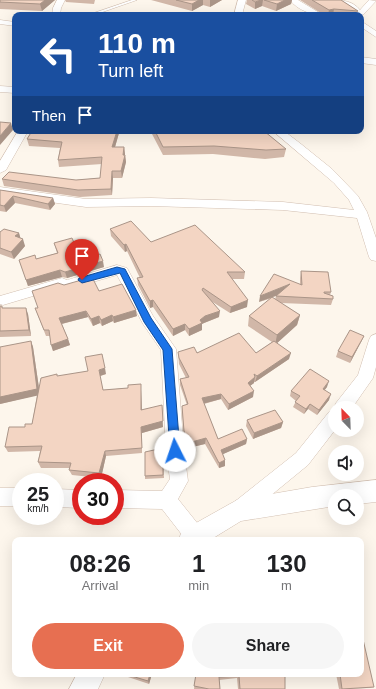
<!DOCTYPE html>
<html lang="en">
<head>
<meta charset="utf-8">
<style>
	body { margin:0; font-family:Arial,sans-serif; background:#f6f6f6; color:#202124; height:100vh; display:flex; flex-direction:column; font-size:15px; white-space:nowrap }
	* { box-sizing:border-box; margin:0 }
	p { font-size:13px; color:#757577 }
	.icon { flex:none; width:22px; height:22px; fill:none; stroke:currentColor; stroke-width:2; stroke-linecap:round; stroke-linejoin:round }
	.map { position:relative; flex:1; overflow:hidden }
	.drawer { position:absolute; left:12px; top:537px; width:352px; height:140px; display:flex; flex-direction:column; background:#fff; border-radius:8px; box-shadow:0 4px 16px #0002 }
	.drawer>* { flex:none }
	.top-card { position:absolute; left:12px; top:12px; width:352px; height:122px; border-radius:8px; box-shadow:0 4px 16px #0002; background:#1a4fa0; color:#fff; overflow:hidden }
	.needle { width:26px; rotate:337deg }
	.controls { position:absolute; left:328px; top:401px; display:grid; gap:8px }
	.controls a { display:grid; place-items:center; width:36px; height:36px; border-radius:50%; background:#fff; box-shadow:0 4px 16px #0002; font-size:20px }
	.speed { position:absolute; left:12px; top:473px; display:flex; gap:8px; font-size:20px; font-weight:700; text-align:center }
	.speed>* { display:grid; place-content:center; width:52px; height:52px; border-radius:50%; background:#fff; box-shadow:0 4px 16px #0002; line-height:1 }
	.speed small { font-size:10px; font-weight:400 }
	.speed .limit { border:6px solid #d22; background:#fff; color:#111 }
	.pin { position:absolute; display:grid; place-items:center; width:34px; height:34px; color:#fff; margin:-41px -17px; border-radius:50% 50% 50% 0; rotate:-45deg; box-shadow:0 0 4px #0007 }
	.pin .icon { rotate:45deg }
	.me { position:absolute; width:44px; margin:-22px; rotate:356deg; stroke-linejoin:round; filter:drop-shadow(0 0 3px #0008) }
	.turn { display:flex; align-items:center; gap:14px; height:84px; padding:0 20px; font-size:18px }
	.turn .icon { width:52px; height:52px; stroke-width:2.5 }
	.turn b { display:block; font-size:28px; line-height:34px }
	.then { display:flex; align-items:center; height:38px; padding:0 20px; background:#0003; gap:8px; font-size:15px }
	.eta { display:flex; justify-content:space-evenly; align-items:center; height:68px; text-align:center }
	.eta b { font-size:24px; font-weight:600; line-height:28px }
	.button { display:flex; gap:8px; margin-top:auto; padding:8px 20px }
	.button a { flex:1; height:46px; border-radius:24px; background:#e76f51; color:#fff; font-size:16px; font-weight:600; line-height:46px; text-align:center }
	.button a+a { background:#f6f6f6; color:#202124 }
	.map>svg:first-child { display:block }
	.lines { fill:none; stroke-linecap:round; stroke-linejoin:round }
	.service-casing { stroke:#d1beb0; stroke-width:1 }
	.minor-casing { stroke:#d1beb0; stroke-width:1 }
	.tertiary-casing { stroke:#d1beb0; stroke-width:1 }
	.service { fill:#fff; fill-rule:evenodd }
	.minor { fill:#fff; fill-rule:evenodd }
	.tertiary { fill:#fff; fill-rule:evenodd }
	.wall { fill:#d1b7a8; fill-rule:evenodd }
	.shaded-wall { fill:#aa9588 }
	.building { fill:#f3d5c3; stroke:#aa9588 }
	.route { fill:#1a73e8; stroke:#114b97 }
</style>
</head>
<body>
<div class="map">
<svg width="376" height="689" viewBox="0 0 376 689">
	<rect width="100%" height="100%" fill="#fdf6ec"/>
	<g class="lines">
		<!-- service casing -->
		<g class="service-casing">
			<path id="service" d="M132,0H137L94,15H88Z"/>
		</g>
		<!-- minor casing -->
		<g class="minor-casing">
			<path id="minor" d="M57,0H65L61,8L60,15H52L53,8Z
				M238,0H246L242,15H234Z
				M290,0H298L323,15C312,15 297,10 290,0Z
				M332,0C343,0 353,1 360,10L369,0L376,1L361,17V15H356L350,8Z
				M0,20L15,22V26L0,24Z
				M361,21L376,31V37L361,27Z
				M361,57L376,59V65L361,63Z
				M0,86L15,87V93L0,92Z
				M18,131H28L6,170L0,173V161Z
				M273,131H284L301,144L332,169L358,196L367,212L376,238V261L371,260L369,257L357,218L283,210L151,206L86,207L0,195V187L86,199L151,198L283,202L354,210L349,200L334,183Z
				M117,265L127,268L153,316L176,349L184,451L188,481L178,499L202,529L205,536L203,540H186L162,509L115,508V490L162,491L170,479L166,451L161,350L143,324L117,275L65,290L60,288L3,305L0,304V296L62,278L67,280Z
				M376,334V367L373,378L352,408H335V430L308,465L247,515L240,518L233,515L231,509L233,503L296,453L329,412L335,410L334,408L336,403L358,375L369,340L371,336Z
				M0,488H21V506H0Z
				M55,489L81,490V508L55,507Z"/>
		</g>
		<!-- tertiary casing -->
		<g class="tertiary-casing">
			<path id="tertiary" d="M376,480V502L357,504V496H335V506L241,521L210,540H178L182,532L187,528L237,500L312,487Z
				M77,674H105L98,689H69Z"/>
		</g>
		<!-- service -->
		<use href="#service" class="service"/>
		<!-- minor -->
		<use href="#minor" class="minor"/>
		<!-- tertiary -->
		<use href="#tertiary" class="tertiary"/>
	</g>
	<!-- wall -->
	<path class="wall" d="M0,0H55L42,11L0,9Z
		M65,0H95L94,4L66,2Z
		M151,0H222L210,7L203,5L192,11Z
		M247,0H292L291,4L276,11L262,6L255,9L246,4Z
		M300,0H341L358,11L357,15H324Z
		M32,131H119V133L115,147H124L126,162L122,178H113L112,195L80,197L4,186L2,179L76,180L100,178L102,164L59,167L58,160L60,148L29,146L27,139Z
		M152,131H173L286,149L284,157L265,159L213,154L163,155L152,134Z
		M0,190L53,198L55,204L50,210L15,203L6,212L0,211Z
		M110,229L245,272L244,279H232L247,307L230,313L211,301L219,317L204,323L202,324V330L189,336L185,330L173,336L153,307L150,308L138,285L137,278H140L127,251L125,252L111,236Z
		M0,232L19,233L20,238L25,246L14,259L0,254Z
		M54,243L81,259L104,267L67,278L62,277L28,286L19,260L36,259L57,253Z
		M301,271L331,292L330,295L333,299L331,305L281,303L300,315L297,325L277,343L289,359L255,382H254V383L250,386L253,397L228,410L221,399L204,404L218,439H247L246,444L223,454L225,466L219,468L205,444L188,448L184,437L182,412V406L187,405L180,385V379L186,378L179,364L178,352L256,353L272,342L248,326L249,316L272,298L259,302L300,284V278ZM276,296L275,300L272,297L277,296Z
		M64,285L99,291L137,316L114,323L113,321L102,326L100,323L93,326L88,317L62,324L68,339L70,345L53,351L50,336H46L35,308H38Z
		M0,306L3,308L28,314L31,336L0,337Z
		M364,336L361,342L350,363L336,357L338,351Z
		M31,341L33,347L39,388L57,376L106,374L100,376L103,390L128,388L141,384V390L142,410L163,427L142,433V453L106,456L101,478L72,475L69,470L70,468H41L38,462L40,451L8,452L5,447L25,427L32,424L37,395L0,404Z
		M327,387L324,390L329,400L317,415L308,409L304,414L293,407L296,401L290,396L291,391Z
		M247,420L283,422L281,428L253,439L246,426Z
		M163,448L164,478L145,479V476Z
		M119,674H152L149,684Z
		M196,674H285V689H238L237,678L219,680L220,689H194Z
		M336,674H361L374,687L370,688L339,689Z"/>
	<!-- shaded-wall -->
	<path class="shaded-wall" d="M45,0H55L42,11L40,4Z
		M199,0H203V5L192,11V4Z
		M210,0H222L210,7Z
		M261,0H263L262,6L255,9V2Z
		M285,0H292L291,4L276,11L277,4Z
		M334,9L333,15H328L329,10Z
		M11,123L13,130L0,145V136Z
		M117,131H119V133L113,154L112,147Z
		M124,147L125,154V157V155L126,162L122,178L121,171Z
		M112,171L113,178L112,195L111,189Z
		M13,196L15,203L6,212L4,206Z
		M53,198L55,204L50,210L48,204Z
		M19,233L21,240L15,236Z
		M23,239L25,246L14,259L11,252Z
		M126,244L127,251L125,252L124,245Z
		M103,261L104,267L67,278L65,272Z
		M60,270L62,277L28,286L26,280Z
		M290,284L289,291L259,302L260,296Z
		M153,300V307L150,308V301Z
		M248,300L247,307L230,313L231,307Z
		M26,308L28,314L31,336L29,330Z
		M136,310L137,316L114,323L113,317Z
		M86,311L88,317L61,324L59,318Z
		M220,311L219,317L204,323L202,324V330L189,336V329L200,320L205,316Z
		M112,315L113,321L102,326L101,320Z
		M300,315L297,325L275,345L277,335Z
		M99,316L100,323L93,326L91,319Z
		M185,324V330L173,336V329Z
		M364,336L361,342L350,363L352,357Z
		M68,339L70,345L53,351L51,345Z
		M31,341L33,347L40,395L0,404V397Z
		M291,353L289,359L255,382L257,376Z
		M105,368L106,374L100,376L99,370Z
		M255,377L254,383L247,388L248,383Z
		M329,381L327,387L321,395L323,389Z
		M141,384V390L142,416L141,410Z
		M254,391L253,397L228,410L229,404Z
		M221,394V399L202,404V398Z
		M331,394L329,400L317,415L319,410Z
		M310,404L308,409L304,414L306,409Z
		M162,405L163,427L142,433V453V448L141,427Z
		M283,422L281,428L253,439L254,433Z
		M206,438L205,444L188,448V443Z
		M247,439L246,444L221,455V450Z
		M105,451L106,456L101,478L99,473Z
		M225,460V466L219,468V463Z
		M150,674H152L149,684L148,681Z"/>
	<!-- building -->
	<path class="building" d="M0,0H45L40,4L0,2Z
		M176,0H199L192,4Z
		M252,0H261L255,2Z
		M264,0H285L277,4Z
		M312,0H341L358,11L334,9L329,10Z
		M0,122L11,123L0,136Z
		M32,131H117L112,147H124L123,155H125L121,171H112L111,189L78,190L2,179L9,172L76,180L100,178L102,157L58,160L62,142L27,139Z
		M155,131H264L286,149L266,150L214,146L163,147Z
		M0,190L53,198L48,204L13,196L4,206L0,205Z
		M131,221L151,242L195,225L245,272H227L248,300L231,307L203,288L202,290L220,311L205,316L200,320L202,323L189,329L185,324L173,329L153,300L150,301L137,278L143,277L126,244L124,245L110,229Z
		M4,229L19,233L15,236L23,239L11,252L0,248V232Z
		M72,238L81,259L100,254L103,261L65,272L60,270L26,280L19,260L35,255L36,259L58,253L54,243Z
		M301,271L328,272L331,292H324V293L333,296V299L276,296L290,284L260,296L274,274L302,285Z
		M92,277L99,291L122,284L136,310L113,317L112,315L101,320L99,316L91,319L86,311L59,318L68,339L51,345L49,330H44L35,308H38L32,291L58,283L64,285Z
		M272,297L300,315L277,335L249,316Z
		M0,306H2V308H26L29,330L0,331Z
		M350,330L364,336L352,357L338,351Z
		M239,333L256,353L274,341L291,353L257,376L254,374L255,377L248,383L254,391L229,404L221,394L202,398L218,439L242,429L247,439L221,450L225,460L219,463L206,438L188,443L184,431L182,406L188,404L180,379L189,377L179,358L178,352L194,347L197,353Z
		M31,341L37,389L0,397V347Z
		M102,354L105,368L99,370L103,390L128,388V385L141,384V410L162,405L163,421L141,427L142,448L105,451L99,473L69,470L71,463L38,462L42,446L5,447L9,427H25V424H32L41,378L57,374V376L88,371L85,357Z
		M310,369L329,381L323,389L331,394L319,410L310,404L306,409L295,402L300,396L291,391Z
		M275,410L283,422L254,433L247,420Z
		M163,448V475L145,476V452Z
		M361,635H362L374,687L342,689L340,674H361Z
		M125,674H150L148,681Z
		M196,674H285V689H240L239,676L219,677L220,689H209L194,686Z"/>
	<!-- route -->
	<path class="route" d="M117,267L125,269L151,318L172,349L180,451L179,455L175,456L171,455L170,451L163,350L144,322L120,273L82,283L78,280L79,278Z"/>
</svg>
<div class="controls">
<a><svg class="needle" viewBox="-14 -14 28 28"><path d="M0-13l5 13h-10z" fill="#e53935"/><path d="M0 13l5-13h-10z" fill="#757577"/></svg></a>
<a><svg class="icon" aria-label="sound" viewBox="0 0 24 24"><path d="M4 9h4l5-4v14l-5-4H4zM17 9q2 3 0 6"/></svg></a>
<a><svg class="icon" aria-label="search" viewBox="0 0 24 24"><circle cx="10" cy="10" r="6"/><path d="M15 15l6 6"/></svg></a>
</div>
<div class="speed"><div>25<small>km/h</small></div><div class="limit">30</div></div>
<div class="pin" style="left:82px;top:280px;background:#d93025"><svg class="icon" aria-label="arrive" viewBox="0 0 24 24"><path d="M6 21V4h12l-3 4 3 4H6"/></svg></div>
<svg class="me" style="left:175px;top:451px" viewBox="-20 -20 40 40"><circle r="19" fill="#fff"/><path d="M0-13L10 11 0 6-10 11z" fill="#1a73e8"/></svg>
<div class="top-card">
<div class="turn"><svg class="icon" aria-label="left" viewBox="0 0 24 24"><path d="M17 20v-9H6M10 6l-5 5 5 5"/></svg><div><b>110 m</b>Turn left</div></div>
<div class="then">Then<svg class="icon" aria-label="arrive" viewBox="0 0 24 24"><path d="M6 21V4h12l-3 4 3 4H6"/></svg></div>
</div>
<section class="drawer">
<div class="eta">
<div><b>08:26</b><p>Arrival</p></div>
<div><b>1</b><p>min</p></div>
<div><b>130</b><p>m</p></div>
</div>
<div class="button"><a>Exit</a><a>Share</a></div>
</section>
</div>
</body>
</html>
